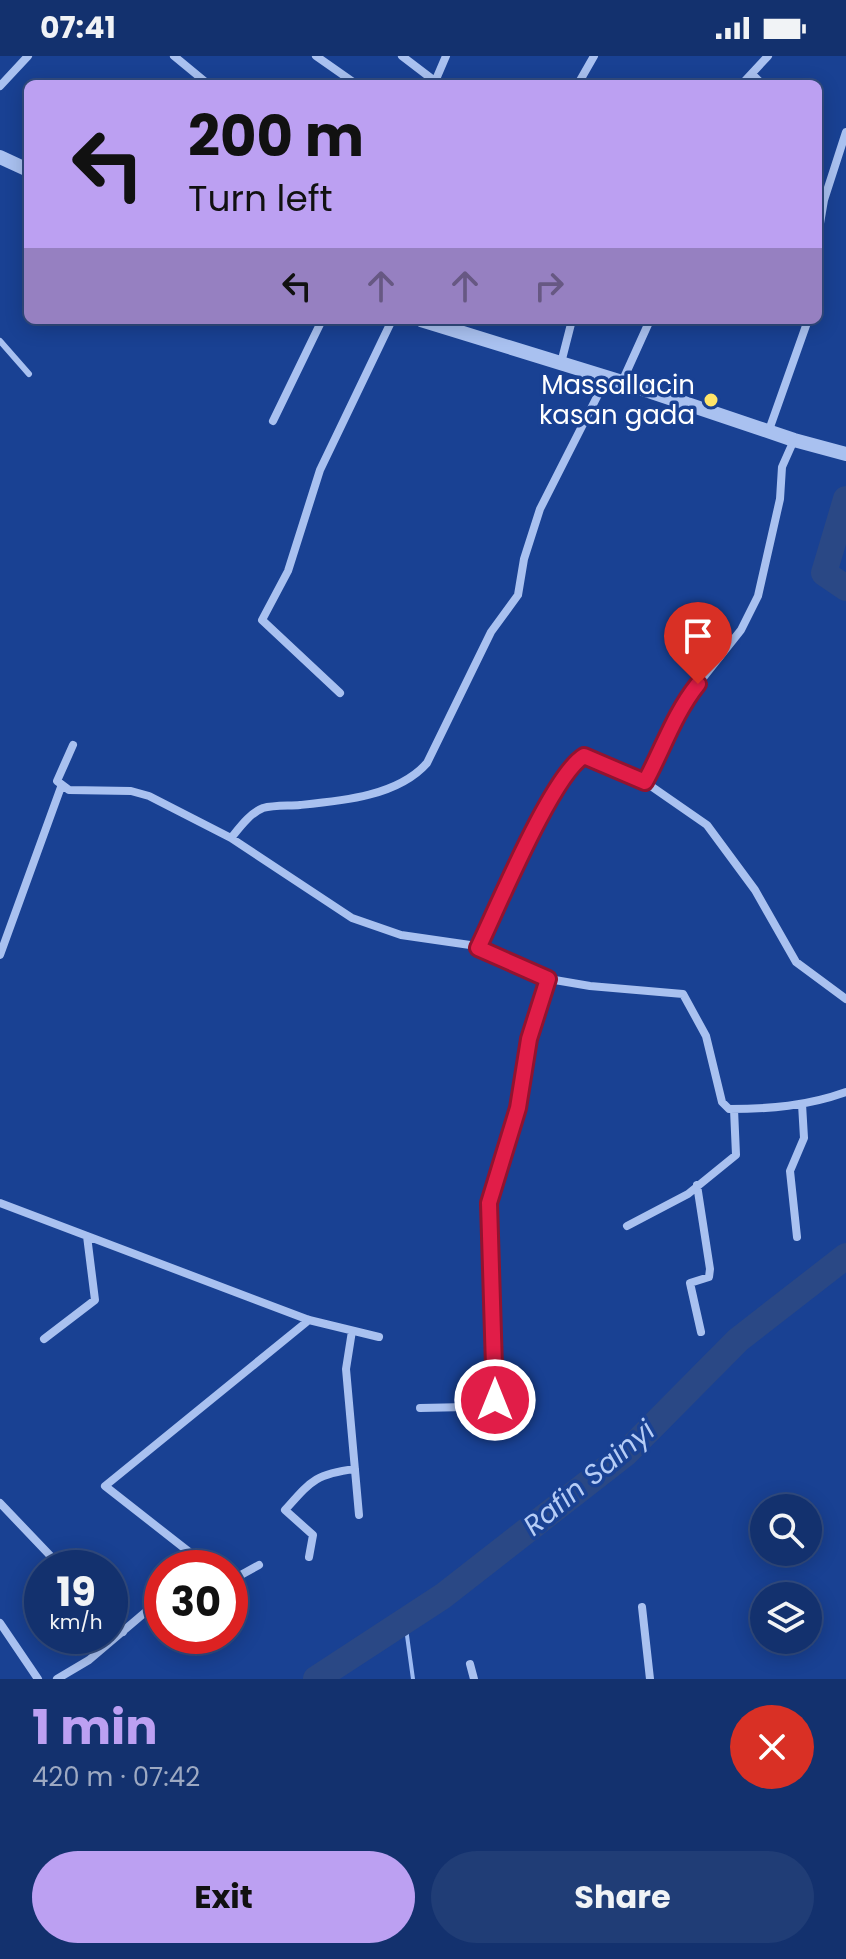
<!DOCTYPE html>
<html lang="en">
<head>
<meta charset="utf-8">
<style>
	body { margin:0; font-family:Poppins,sans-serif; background:#203d76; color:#f1f3f6; height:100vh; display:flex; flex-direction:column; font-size:30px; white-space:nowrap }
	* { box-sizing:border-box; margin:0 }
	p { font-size:26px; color:#9da9c2 }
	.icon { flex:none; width:44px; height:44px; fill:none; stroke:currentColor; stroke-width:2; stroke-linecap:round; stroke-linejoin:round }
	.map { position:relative; height:1623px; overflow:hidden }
	.sheet { display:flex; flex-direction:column; background:#13316e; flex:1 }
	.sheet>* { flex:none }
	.hud { position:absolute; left:24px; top:24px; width:798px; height:244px; border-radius:12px; box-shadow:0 4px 20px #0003,0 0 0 2px #324c81; background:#bca0f2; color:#111; overflow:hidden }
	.fabs { position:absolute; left:750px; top:1438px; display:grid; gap:16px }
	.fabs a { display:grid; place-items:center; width:72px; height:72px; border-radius:50%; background:#13316e; box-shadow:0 4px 20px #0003,0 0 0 2px #324c81; font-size:40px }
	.speed { position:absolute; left:24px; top:1494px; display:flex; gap:16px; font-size:40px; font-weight:700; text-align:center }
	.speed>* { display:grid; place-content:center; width:104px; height:104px; border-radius:50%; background:#13316e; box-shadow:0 4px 20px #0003,0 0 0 2px #324c81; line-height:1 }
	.speed small { font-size:20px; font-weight:400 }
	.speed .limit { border:12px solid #d22; background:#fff; color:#111 }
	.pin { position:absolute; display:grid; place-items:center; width:68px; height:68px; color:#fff; margin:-82px -34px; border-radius:50% 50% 50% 0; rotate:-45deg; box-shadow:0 0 8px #0007 }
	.pin .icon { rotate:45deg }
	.me { position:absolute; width:88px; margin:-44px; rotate:0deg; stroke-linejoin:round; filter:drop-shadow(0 0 6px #0008) }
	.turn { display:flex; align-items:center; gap:28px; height:168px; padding:0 32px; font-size:36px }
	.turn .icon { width:104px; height:104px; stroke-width:2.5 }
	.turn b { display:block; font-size:56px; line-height:68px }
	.lanes { display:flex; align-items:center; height:76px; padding:0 32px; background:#0003; justify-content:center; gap:40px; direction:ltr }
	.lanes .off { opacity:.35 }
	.round { display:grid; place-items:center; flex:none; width:84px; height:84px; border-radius:42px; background:#203d76 }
	.head { display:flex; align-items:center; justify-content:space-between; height:136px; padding:0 32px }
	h1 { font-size:48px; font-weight:700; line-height:60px; color:#bca0f2 }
	.cta { display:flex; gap:16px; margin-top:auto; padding:16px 32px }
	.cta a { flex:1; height:92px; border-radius:48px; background:#bca0f2; color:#111; font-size:32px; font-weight:700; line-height:92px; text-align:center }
	.cta a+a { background:#203d76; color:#f1f3f6 }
	.status { display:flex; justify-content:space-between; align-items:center; height:56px; padding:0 40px; background:#13316e; direction:ltr }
	.status svg { height:22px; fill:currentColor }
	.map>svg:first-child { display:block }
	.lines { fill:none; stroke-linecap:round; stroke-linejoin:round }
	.stream { stroke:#9cbaf2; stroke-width:4 }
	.river { stroke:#2a4885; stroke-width:26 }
	.service { stroke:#a9c1f0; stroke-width:6 }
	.minor { stroke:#a9c1f0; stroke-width:8 }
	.tertiary { stroke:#a9c1f0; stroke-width:14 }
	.route-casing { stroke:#92132f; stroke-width:20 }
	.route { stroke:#e11d48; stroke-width:14 }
	.poi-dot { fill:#ffe468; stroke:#194193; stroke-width:3 }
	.labels { text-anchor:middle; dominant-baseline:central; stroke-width:7; stroke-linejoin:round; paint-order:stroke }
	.poi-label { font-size:26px; fill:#fff; stroke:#194193; text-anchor:end }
	.water-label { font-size:28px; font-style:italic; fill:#b5ccf6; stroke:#194193 }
</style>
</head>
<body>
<div class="status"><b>07:41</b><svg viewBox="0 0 49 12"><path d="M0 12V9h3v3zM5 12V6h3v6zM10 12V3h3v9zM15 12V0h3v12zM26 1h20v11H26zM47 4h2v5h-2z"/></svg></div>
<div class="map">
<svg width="846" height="1623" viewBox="0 0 846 1623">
	<rect width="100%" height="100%" fill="#194193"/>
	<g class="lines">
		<!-- stream -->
		<path class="stream" d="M405,1565L413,1623"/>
		<!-- river -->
		<path class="river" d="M846,443L824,517L846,532
			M316,1623L443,1540L625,1398L738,1284L846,1200"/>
		<!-- service -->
		<path class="service" d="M0,285L29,318"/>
		<!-- minor -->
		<path class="minor" d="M174,0L208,28
			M316,0L356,28
			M402,0L436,26
			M752,18L762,28
			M434,28L446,0
			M578,28L594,0
			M742,28L768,0
			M0,30L28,0
			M818,179L824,144L846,76
			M561,307L572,264
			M622,326L650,264
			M273,365L322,264
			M769,374L808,264
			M340,637L262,564L288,515L320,414L392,264
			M73,689L57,725L69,734L131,735L149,740L231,782L352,862L401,879L470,889L543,922L590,930L683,938L706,980L722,1046L729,1053C770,1053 807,1050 846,1036
			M645,726L662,694L679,652L741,574L758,540L780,443L782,411L794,384
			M231,782C240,771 250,757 263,752C274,749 289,750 300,749C342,745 398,740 427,707L491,576L518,539L524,503L540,453L607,321
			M478,892C497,853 552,719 584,700L645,726L707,769L755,834L796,906L846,943
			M0,899L61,731
			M697,1129L710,1213L709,1221L690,1227L701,1276
			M0,1147L309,1264L379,1281
			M627,1170L688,1138L736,1099L734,1053
			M797,1181L790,1115L804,1082L802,1048
			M352,1275L346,1313L359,1459
			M44,1283L95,1244L87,1180
			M420,1352L467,1351L495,1344L489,1147L518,1052L529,983L548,923
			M0,1447L62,1512
			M309,1501L313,1479L285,1454C311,1425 315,1418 355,1413
			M195,1512L202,1506L105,1430L309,1264
			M230,1525L259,1509
			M642,1551L650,1623
			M110,1562L123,1576
			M0,1567L38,1623
			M470,1608L474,1623
			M57,1623L89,1604L162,1542"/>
		<!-- tertiary -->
		<path class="tertiary" d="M0,101L28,114
			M421,264L622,326L794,384L846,398"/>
	</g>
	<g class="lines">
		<!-- route casing -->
		<g class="route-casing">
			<path id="route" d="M495,1344L489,1147L518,1052L529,983L548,923L478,892C497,853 552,719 584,700L645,726C663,693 674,658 698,628"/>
		</g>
		<!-- route -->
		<use href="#route" class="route"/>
	</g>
	<!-- markers -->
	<circle class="poi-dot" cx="711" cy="344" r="8"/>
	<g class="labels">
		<!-- poi labels -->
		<g class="poi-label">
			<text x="695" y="329">Massallacin<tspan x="695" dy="30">kasan gada</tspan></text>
		</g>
		<!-- water labels -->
		<g class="water-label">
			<text transform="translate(589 1422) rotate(-40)">Rafin Sainyi</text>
		</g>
	</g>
</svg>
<div class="fabs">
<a><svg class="icon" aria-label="search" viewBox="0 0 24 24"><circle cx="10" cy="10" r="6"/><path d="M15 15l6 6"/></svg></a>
<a><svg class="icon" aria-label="layers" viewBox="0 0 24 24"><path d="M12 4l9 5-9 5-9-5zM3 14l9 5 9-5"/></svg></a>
</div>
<div class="speed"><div>19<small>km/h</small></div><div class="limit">30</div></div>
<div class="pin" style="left:698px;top:628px;background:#d93025"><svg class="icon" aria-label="arrive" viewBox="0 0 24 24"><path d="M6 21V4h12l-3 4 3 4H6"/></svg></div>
<svg class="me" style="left:495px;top:1344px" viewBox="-20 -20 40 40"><circle r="17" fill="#e11d48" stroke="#fff" stroke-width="3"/><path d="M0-11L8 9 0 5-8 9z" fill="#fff"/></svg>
<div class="hud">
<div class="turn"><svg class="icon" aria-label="left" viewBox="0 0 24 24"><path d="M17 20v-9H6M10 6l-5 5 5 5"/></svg><div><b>200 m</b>Turn left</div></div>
<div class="lanes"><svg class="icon" aria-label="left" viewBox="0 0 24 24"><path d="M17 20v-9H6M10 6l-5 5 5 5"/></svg><svg class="icon off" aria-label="ahead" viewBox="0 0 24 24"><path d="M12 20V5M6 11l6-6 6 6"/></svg><svg class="icon off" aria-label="ahead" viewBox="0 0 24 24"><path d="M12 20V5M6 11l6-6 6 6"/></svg><svg class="icon off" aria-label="right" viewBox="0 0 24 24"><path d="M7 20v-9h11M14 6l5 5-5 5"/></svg></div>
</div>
</div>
<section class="sheet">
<div class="head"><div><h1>1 min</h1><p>420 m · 07:42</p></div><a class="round" style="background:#d93025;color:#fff"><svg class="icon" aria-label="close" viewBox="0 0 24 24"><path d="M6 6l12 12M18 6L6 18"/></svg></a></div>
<div class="cta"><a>Exit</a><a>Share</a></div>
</section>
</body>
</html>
